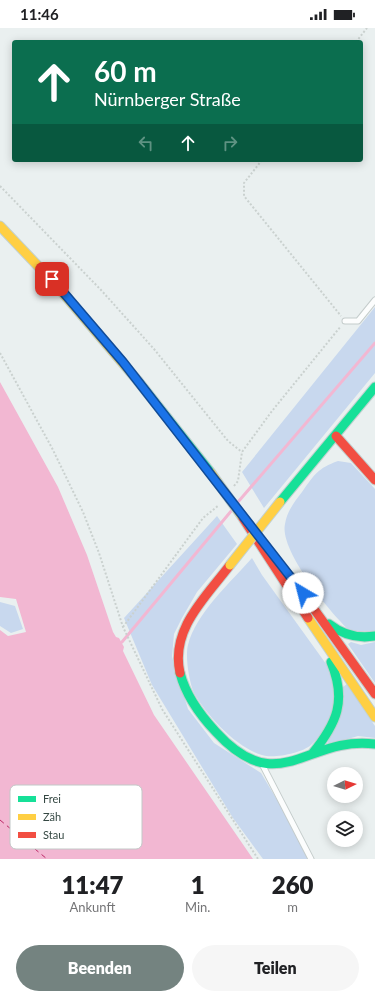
<!DOCTYPE html>
<html lang="de">
<head>
<meta charset="utf-8">
<style>
	body { margin:0; font-family:Lato,sans-serif; background:#f6f6f6; color:#202124; height:100vh; display:flex; flex-direction:column; font-size:15px; white-space:nowrap }
	* { box-sizing:border-box; margin:0 }
	p { font-size:13px; color:#757577 }
	.icon { flex:none; width:22px; height:22px; fill:none; stroke:currentColor; stroke-width:2; stroke-linecap:round; stroke-linejoin:round }
	.map { position:relative; height:831px; overflow:hidden }
	.side { display:flex; flex-direction:column; background:#fff; flex:1 }
	.side>* { flex:none }
	.top-card { position:absolute; left:12px; top:12px; width:351px; height:122px; border-radius:4px; box-shadow:0 2px 10px #0003; background:#0b6e4f; color:#fff; overflow:hidden }
	.needle { width:26px; rotate:85deg }
	.buttons { position:absolute; left:327px; top:739px; display:grid; gap:8px }
	.buttons a { display:grid; place-items:center; width:36px; height:36px; border-radius:50%; background:#fff; box-shadow:0 2px 10px #0003; font-size:20px }
	.pin { position:absolute; display:grid; place-items:center; width:34px; height:34px; color:#fff; margin:-17px; border-radius:8px; box-shadow:0 2px 6px #0006 }
	.me { position:absolute; width:44px; margin:-22px; rotate:323deg; stroke-linejoin:round; filter:drop-shadow(0 0 3px #0008) }
	.turn { display:flex; align-items:center; gap:14px; height:84px; padding:0 16px; font-size:18px }
	.turn .icon { width:52px; height:52px; stroke-width:2.5 }
	.turn b { display:block; font-size:28px; line-height:34px }
	.lanes { display:flex; align-items:center; height:38px; padding:0 16px; background:#0003; justify-content:center; gap:20px; direction:ltr }
	.lanes .off { opacity:.35 }
	.eta { display:flex; justify-content:space-evenly; align-items:center; height:68px; text-align:center }
	.eta b { font-size:24px; font-weight:800; line-height:28px }
	.primary-button { display:flex; gap:8px; margin-top:auto; padding:8px 16px }
	.primary-button a { flex:1; height:46px; border-radius:24px; background:#748380; color:#fff; font-size:16px; font-weight:800; line-height:46px; text-align:center }
	.primary-button a+a { background:#f6f6f6; color:#202124 }
	.status { display:flex; justify-content:space-between; align-items:center; height:28px; padding:0 20px; background:#fff; direction:ltr }
	.status svg { height:11px; fill:currentColor }
	.map>svg:first-child { display:block }
	.green { fill:#c8d8ee }
	.water { fill:#f2b7d2 }
	.lines { fill:none; stroke-linecap:round; stroke-linejoin:round }
	.stream { stroke:#f2b7d2; stroke-width:3 }
	.ferry { stroke:#bc2666; stroke-width:1; stroke-dasharray:5 4; stroke-linecap:butt }
	.lane-casing { stroke:#c4cccb; stroke-width:7 }
	.fast-casing { stroke:#c2d1d0; stroke-width:11 }
	.slow-casing { stroke:#c2d1d0; stroke-width:11 }
	.jam-casing { stroke:#c2d1d0; stroke-width:11 }
	.path { stroke:#cad1cf; stroke-width:2; stroke-dasharray:2 2; stroke-linecap:butt }
	.lane { stroke:#fcfdfd; stroke-width:5 }
	.fast { stroke:#16e098; stroke-width:9 }
	.slow { stroke:#ffcf43; stroke-width:9 }
	.jam { stroke:#f24e42; stroke-width:9 }
	.slow-bridge-casing { stroke:#c2d1d0; stroke-width:11; stroke-linecap:butt }
	.slow-bridge { stroke:#ffcf43; stroke-width:9 }
	.route-casing { stroke:#114b97; stroke-width:10 }
	.route { stroke:#1a73e8; stroke-width:7 }
	.key { fill:#fff; stroke:#c2c8c7; stroke-width:1 }
	.key-label { font-size:11px; fill:#354843 }
</style>
</head>
<body>
<div class="status"><b>11:46</b><svg viewBox="0 0 49 12"><path d="M0 12V9h3v3zM5 12V6h3v6zM10 12V3h3v9zM15 12V0h3v12zM26 1h20v11H26zM47 4h2v5h-2z"/></svg></div>
<div class="map">
<svg width="375" height="831" viewBox="0 0 375 831">
	<rect width="100%" height="100%" fill="#eaf0f0"/>
	<!-- green -->
	<path class="green" d="M375,279V345L264,480L242,444Z
		M338,433L351,435L375,461V603H350C331,586 279,522 285,496C287,483 295,473 302,464C314,447 318,440 338,433Z
		M217,488L237,516L197,564L182,590L174,606L172,629L188,681L214,715L261,745L303,815L309,831H263L233,790L152,657L124,590Z
		M252,530L262,547L329,640C334,655 337,676 331,691C329,696 315,714 311,717C302,725 273,731 262,727C237,720 207,688 194,665C189,654 185,628 188,617C196,585 231,554 252,530Z
		M0,574L15,578L23,601L11,605L0,598Z
		M351,614L361,617L375,614V655L348,616Z
		M347,656L375,698V710L358,708L327,717L343,659Z"/>
	<!-- water -->
	<path class="water" d="M0,354L58,459L87,527L113,604L116,609L119,610L124,619L123,623L154,687L253,831H0V602L8,608L26,604L16,571L0,569Z"/>
	<g class="lines">
		<!-- stream -->
		<path class="stream" d="M238,474L375,315
			M122,614L232,482"/>
		<!-- ferry -->
		<path class="ferry" d="M0,792L47,831"/>
		<!-- lane casing -->
		<g class="lane-casing">
			<path id="lane" d="M345,293H358L375,272
				M263,738L311,831"/>
		</g>
		<!-- fast casing -->
		<g class="fast-casing">
			<path id="fast" d="M138,353L211,445
				M280,474L375,359
				M329,596C343,607 357,611 375,608
				M180,645C186,668 200,687 216,704C279,773 307,707 375,716
				M312,726C337,695 347,673 331,634"/>
		</g>
		<!-- slow casing -->
		<g class="slow-casing">
			<path id="slow" d="M0,198L56,257L138,353
				M308,590L375,689"/>
		</g>
		<!-- jam casing -->
		<g class="jam-casing">
			<path id="jam" d="M336,408L375,452
				M241,487L308,590
				M291,549L375,666
				M180,645C170,601 206,569 230,537"/>
		</g>
		<!-- path -->
		<path class="path" d="M356,14L367,0
			M262,132L244,155V168L341,288
			M0,158L101,262L154,321L228,413L242,424
			M0,325L52,420L83,484L99,525L123,599L162,681L258,831
			M234,458L238,453L242,424L272,383L341,298
			M123,599L203,490L219,477"/>
		<!-- lane -->
		<use href="#lane" class="lane"/>
		<!-- fast -->
		<use href="#fast" class="fast"/>
		<!-- slow -->
		<use href="#slow" class="slow"/>
		<!-- jam -->
		<use href="#jam" class="jam"/>
		<!-- slow-bridge casing -->
		<g class="slow-bridge-casing">
			<path id="slow-bridge" d="M211,445L241,487
				M230,537L280,474"/>
		</g>
		<!-- slow-bridge -->
		<use href="#slow-bridge" class="slow-bridge"/>
	</g>
	<g class="lines">
		<!-- route casing -->
		<g class="route-casing">
			<path id="route" d="M52,251L123,334L303,565"/>
		</g>
		<!-- route -->
		<use href="#route" class="route"/>
	</g>
	<!-- legend -->
	<rect x="10" y="757" width="132" height="64" rx="6" class="key"/>
	<rect x="18" y="768" width="18" height="6" fill="#16e098"/>
	<rect x="18" y="786" width="18" height="6" fill="#ffcf43"/>
	<rect x="18" y="804" width="18" height="6" fill="#f24e42"/>
	<g class="key-label">
		<text x="43" y="775">Frei</text>
		<text x="43" y="793">Zäh</text>
		<text x="43" y="811">Stau</text>
	</g>
</svg>
<div class="buttons">
<a><svg class="needle" viewBox="-14 -14 28 28"><path d="M0-13l5 13h-10z" fill="#e53935"/><path d="M0 13l5-13h-10z" fill="#757577"/></svg></a>
<a><svg class="icon" aria-label="layers" viewBox="0 0 24 24"><path d="M12 4l9 5-9 5-9-5zM3 14l9 5 9-5"/></svg></a>
</div>
<div class="pin" style="left:52px;top:251px;background:#d93025"><svg class="icon" aria-label="arrive" viewBox="0 0 24 24"><path d="M6 21V4h12l-3 4 3 4H6"/></svg></div>
<svg class="me" style="left:303px;top:565px" viewBox="-20 -20 40 40"><circle r="19" fill="#fff"/><path d="M0-13L10 11 0 6-10 11z" fill="#1a73e8"/></svg>
<div class="top-card">
<div class="turn"><svg class="icon" aria-label="ahead" viewBox="0 0 24 24"><path d="M12 20V5M6 11l6-6 6 6"/></svg><div><b>60 m</b>Nürnberger Straße</div></div>
<div class="lanes"><svg class="icon off" aria-label="left" viewBox="0 0 24 24"><path d="M17 20v-9H6M10 6l-5 5 5 5"/></svg><svg class="icon" aria-label="ahead" viewBox="0 0 24 24"><path d="M12 20V5M6 11l6-6 6 6"/></svg><svg class="icon off" aria-label="right" viewBox="0 0 24 24"><path d="M7 20v-9h11M14 6l5 5-5 5"/></svg></div>
</div>
</div>
<section class="side">
<div class="eta">
<div><b>11:47</b><p>Ankunft</p></div>
<div><b>1</b><p>Min.</p></div>
<div><b>260</b><p>m</p></div>
</div>
<div class="primary-button"><a>Beenden</a><a>Teilen</a></div>
</section>
</body>
</html>
